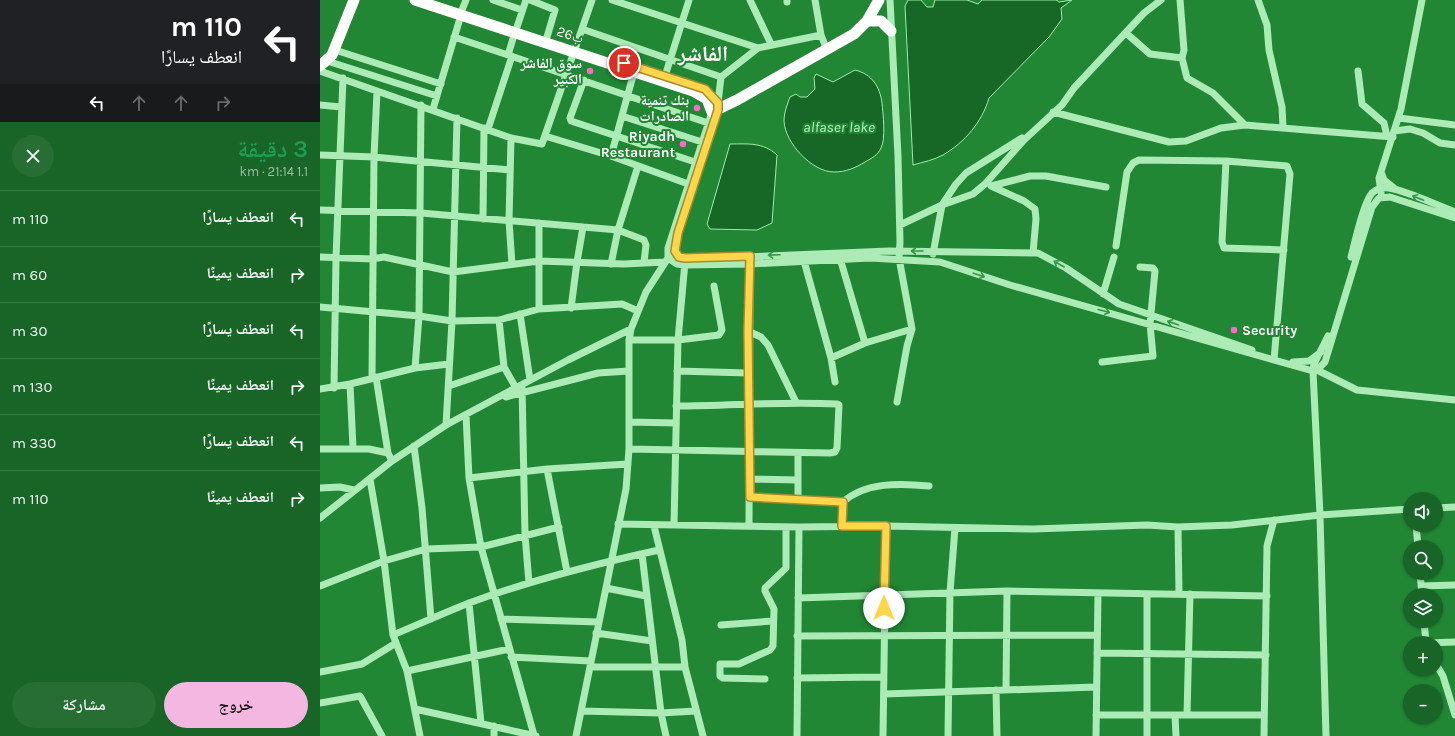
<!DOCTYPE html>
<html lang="ar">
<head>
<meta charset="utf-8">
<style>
	body { margin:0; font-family:Karla,"Noto Naskh Arabic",sans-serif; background:#266e33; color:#f1f3f6; direction:rtl; height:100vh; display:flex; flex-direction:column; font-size:15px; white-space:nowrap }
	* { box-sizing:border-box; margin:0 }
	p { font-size:13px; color:#9fbda7 }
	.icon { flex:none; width:22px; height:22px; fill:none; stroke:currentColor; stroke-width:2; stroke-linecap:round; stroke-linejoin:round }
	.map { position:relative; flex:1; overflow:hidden; direction:ltr }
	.side { display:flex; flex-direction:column; background:#196527; width:320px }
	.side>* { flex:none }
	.top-card { background:#202124; color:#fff; overflow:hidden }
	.fabs { position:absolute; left:1083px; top:492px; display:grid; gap:8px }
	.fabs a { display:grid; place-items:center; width:40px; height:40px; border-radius:50%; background:#196527; box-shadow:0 1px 3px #0004; font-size:20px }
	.pin { position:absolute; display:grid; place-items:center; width:34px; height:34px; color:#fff; margin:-17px; border:2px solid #fff; border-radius:50%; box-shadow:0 1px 4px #0007 }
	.me { position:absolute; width:44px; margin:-22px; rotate:0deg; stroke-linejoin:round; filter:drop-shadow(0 0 3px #0008) }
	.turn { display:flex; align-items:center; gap:14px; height:84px; padding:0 12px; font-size:18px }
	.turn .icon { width:52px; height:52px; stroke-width:2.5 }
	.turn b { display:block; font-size:28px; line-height:34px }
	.lanes { display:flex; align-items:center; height:38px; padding:0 12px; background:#0003; justify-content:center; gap:20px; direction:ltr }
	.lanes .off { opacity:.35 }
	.round { display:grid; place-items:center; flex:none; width:42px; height:42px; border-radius:21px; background:#266e33 }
	.headline { display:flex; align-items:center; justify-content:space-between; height:68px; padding:0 12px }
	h1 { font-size:24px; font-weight:600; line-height:30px; color:#1e9e55 }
	.button { display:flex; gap:8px; margin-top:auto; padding:8px 12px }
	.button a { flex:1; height:46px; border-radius:24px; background:#f3b7e2; color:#111; font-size:16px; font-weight:600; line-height:46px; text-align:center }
	.button a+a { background:#266e33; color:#f1f3f6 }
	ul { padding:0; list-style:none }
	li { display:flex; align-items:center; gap:12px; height:56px; padding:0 12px; border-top:1px solid #377944 }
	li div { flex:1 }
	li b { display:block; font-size:15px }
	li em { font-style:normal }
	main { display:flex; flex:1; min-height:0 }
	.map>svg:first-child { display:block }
	.water { fill:#176726; stroke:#a0ebab }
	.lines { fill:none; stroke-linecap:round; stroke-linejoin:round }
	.minor { stroke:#aceab6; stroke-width:7 }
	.highway { stroke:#fff; stroke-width:11 }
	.oneway { stroke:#369648 }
	.route-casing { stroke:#a68a30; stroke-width:10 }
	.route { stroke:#ffd54a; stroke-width:7 }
	.poi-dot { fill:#f66dc9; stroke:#218734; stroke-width:1.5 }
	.labels { text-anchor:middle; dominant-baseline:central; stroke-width:4; stroke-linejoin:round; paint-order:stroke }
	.street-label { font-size:14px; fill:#fff; stroke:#218734 }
	.poi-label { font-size:14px; font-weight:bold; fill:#fff; stroke:#218734; text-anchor:end }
	.water-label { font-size:15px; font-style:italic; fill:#b7f1c1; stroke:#218734 }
	.town-label { font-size:22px; font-weight:bold; fill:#fff; stroke:#218734 }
</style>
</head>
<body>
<main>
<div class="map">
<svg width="1135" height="736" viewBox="0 0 1135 736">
	<rect width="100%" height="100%" fill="#218734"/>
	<!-- water -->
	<path class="water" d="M588,0H601L607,7H613L615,0H647L658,4L662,0H736L739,2L752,0L741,8L742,19L729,37L669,98C662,122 645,142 623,155C614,160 603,162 593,165L585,6Z
		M535,70C552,74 560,87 562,103C563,113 566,139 561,148C558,155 552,158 545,162C535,168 526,172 514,172C492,172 465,143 464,121C464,113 467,105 470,97L476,94L480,97H487L495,89L494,78L496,74L513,82Z
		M410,144C428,144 443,142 457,155L452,223L437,230L390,229L387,224Z"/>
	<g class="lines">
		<!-- minor -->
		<path class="minor" d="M173,0L202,10
			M210,0L235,10L227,37
			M292,0L438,48L501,35
			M430,0L451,44
			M467,0V2
			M495,0L501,35L507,50
			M570,0L578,156L580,242L579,258L592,329L587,346L577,402
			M860,0L864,50L862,58L867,78L893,93L925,125
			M938,0L947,25L949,50L962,107L963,127
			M142,10L146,0
			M197,27L206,0
			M262,29L401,77
			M195,32L188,55L388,123
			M806,33L830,54L862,58
			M134,37L188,55
			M15,50L121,84
			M7,61L117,96
			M0,71L191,138L222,144L272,0
			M1038,71L1042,104L1064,123L1067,136
			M345,76L369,0
			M264,80L250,118L251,121L375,162
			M398,103L401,77L438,48
			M0,105L21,107
			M113,109L141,15
			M398,109L358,233L355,251L359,257L374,259L569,251L718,253L746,268L799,304L932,350
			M392,112L348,248V258L357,264L364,265L430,264L550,258L620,262L690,285L993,371L997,370L1005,362L1052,207L1059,198L1070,197L1135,218
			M733,112L849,142L866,141L901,128L925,125L1073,137
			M302,116L385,143
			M1079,118L1135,125
			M168,129L192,56
			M1074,131L1090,129L1103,133L1120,143L1135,145
			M225,136L291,156L371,185
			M191,138L189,221L192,264
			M0,155L54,157L190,170
			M291,156L314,72
			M906,161L902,242L904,248L964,250
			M1061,172L1064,180L1074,188
			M671,186L710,176H726L786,187
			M671,186L704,201L715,209L716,219L713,253
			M1061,193L1059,178L1081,109L1102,0
			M0,210L101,213L298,230L324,240L326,245L324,262
			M163,219L164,128
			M219,223V309
			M580,225L622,205L636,184L646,173L702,138
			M796,246L807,172L813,163L819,160L906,161L967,166L970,174L954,360
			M613,254L622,205L653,194L665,184L704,140L742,105L754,88L824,13L841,0
			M519,255L545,343
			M0,257L52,259L64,257L133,272L219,261L304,264L345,262
			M1031,257C1035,242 1043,204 1052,193C1056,189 1063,187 1069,188C1088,191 1116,205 1135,212
			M484,261L511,358L515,382
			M291,264L298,230L318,166
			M783,294L794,257
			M0,307L99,316L132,321L179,320L219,309L302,304L318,311
			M251,308L257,262L263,227
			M200,314L210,380
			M179,320L184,367
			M428,331L441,337L448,345L476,402
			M309,340H358L399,335L402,330L394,286
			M511,358L545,343L592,329
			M782,362L833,356L830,324L835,271L833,268L820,267
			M973,362L989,361L1001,352
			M95,368L99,316L101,105
			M997,370L1037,390L1135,400
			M357,371L428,373
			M56,377L68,453
			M52,378L54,157L57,91
			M30,384L33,448
			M202,385L205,535L209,583
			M129,386L184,367L196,388
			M14,388L16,258L23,78
			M0,389L30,384L95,368L129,364
			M186,397L278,373L309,371
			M146,415L149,478L161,547L214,735
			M309,422L356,423
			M126,425L132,321L137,118
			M94,446L102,508L111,619
			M0,449H49L68,453L72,461
			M309,449L510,453L515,452L517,448L519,405L517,404C463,401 410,406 356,406
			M227,469L247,572
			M149,478L227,469L308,464
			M50,479L64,561L73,635L87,671L100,736
			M429,479L478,480
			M0,488L20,487L34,490
			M430,497L523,502L522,526
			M478,500V453
			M523,502C545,482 580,483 609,486
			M1116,508L1135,507
			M0,518L72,461L126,425L248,360L311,329
			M298,524L479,527L566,526L563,736
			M354,525L358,340L365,262
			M1096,525L1098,547
			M334,526L362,640L365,667L383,736
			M429,526L430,260
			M566,526L714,529L827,525L858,527L912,525L1000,515L1090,509
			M858,527L859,594
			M322,554L341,713L346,736
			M1100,573L1102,595
			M0,586L64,561L106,549L161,547L239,527
			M1101,586L1135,585
			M286,588L326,596
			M827,594V736
			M478,598L687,591L947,596
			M149,603L161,723
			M181,619L279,622
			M1104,621L1106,643L1135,642
			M401,625L453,621
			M276,633L332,641
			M73,635C99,624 124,613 149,603C211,580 275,564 339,550
			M477,636L777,635
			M777,653L946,655
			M191,657L271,661
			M1116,664L1123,676L1135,715
			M270,667H365
			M87,671L189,649
			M0,672L42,664L76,643
			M477,678L563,677
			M445,679L403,678L400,676V664H419L450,650L453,646L454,609L445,591V588L466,568V527
			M676,690L677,736
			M686,690L687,591
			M564,694L776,687
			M0,703L40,696L62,736
			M95,709L216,736
			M261,711L341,713L376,711
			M776,715H944
			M855,715L856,736
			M867,715L870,594
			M174,726V736
			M256,736L306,489L309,449V340L311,329L326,292L348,258L352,256
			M477,736L479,527
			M628,736L630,592L635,528
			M776,736L778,593
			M944,736L947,546L954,520
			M1006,736L1000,515L993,371L994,364L1008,336"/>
		<!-- highway -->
		<path class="highway" d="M95,0L373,91L387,99L392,112L417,100L534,34L547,21L559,0
			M547,21H561L571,31
			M0,66L12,55L34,0"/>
	</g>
	<!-- one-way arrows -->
	<defs><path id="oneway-shaft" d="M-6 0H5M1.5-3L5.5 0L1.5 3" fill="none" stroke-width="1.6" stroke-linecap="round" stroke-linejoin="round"/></defs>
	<g class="oneway">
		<use href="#oneway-shaft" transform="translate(1098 198) rotate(-159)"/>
		<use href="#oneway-shaft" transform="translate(597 251) rotate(180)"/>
		<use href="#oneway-shaft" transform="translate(454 255) rotate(178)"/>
		<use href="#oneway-shaft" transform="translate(739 264) rotate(-150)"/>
		<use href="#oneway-shaft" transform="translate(659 275) rotate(18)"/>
		<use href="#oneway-shaft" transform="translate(784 311) rotate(15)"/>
		<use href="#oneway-shaft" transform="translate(853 323) rotate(-161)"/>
	</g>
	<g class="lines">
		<!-- route casing -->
		<g class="route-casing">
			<path id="route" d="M304,63L385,89L398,103V110L358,233L355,251L359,257L365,258L430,256L428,331L430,497L523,502L522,526H566L564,608"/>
		</g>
		<!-- route -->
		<use href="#route" class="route"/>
	</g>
	<!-- markers -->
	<g class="poi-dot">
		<circle cx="270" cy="71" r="4"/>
		<circle cx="377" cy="108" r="4"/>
		<circle cx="363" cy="144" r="4"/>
		<circle cx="914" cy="330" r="4"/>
	</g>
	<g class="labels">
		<!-- street labels -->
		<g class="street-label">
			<text transform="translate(250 35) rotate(18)">26ب</text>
		</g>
		<!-- poi labels -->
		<g class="poi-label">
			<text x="262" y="63">سوق الفاشر<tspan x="262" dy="16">الكبير</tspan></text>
			<text x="369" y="100">بنك تنمية<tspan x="369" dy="16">الصادرات</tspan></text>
			<text x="355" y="136">Riyadh<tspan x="355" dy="16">Restaurant</tspan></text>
			<text x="922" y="330" text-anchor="start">Security</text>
		</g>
		<!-- water labels -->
		<g class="water-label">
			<text x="519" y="127">alfaser lake</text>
		</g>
		<!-- town labels -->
		<g class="town-label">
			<text x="383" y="54">الفاشر</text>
		</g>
	</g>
</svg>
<div class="fabs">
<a><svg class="icon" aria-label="sound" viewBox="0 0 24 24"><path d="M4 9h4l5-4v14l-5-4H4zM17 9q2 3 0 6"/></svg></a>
<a><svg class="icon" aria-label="search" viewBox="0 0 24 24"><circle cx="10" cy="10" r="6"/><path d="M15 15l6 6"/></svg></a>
<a><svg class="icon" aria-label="layers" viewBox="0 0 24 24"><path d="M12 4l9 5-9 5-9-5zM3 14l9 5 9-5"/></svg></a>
<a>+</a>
<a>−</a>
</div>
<div class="pin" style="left:304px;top:63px;background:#d93025"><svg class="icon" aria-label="arrive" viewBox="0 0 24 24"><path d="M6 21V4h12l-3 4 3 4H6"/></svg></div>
<svg class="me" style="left:564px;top:608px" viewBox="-20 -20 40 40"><circle r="19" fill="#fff"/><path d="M0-13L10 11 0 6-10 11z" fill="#ffd54a"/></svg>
</div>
<section class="side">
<div class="top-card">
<div class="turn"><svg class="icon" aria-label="left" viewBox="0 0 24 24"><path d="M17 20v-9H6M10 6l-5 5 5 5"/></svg><div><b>110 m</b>انعطف يسارًا</div></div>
<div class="lanes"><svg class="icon" aria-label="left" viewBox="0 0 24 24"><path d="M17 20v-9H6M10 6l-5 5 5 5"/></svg><svg class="icon off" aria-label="ahead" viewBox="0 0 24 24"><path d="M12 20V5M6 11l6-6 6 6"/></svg><svg class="icon off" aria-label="ahead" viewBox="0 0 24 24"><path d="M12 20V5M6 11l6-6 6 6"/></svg><svg class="icon off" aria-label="right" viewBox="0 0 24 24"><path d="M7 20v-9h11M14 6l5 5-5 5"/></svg></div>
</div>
<div class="headline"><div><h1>3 دقيقة</h1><p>1.1 km · 21:14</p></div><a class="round"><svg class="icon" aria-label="close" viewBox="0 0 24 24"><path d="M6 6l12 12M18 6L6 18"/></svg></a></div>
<ul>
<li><svg class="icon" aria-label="left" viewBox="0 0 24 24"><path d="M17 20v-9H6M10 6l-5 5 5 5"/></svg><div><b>انعطف يسارًا</b></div><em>110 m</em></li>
<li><svg class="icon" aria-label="right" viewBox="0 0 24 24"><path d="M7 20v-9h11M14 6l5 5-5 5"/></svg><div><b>انعطف يمينًا</b></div><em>60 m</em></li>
<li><svg class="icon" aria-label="left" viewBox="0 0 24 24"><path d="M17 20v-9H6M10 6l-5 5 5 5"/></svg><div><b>انعطف يسارًا</b></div><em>30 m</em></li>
<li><svg class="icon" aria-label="right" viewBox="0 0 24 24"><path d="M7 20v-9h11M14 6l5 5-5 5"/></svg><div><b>انعطف يمينًا</b></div><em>130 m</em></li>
<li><svg class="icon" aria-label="left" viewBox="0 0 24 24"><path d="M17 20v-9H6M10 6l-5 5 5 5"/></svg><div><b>انعطف يسارًا</b></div><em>330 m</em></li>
<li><svg class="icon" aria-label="right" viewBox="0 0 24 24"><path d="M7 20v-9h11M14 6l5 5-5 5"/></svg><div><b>انعطف يمينًا</b></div><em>110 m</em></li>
</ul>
<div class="button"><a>خروج</a><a>مشاركة</a></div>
</section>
</main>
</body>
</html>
